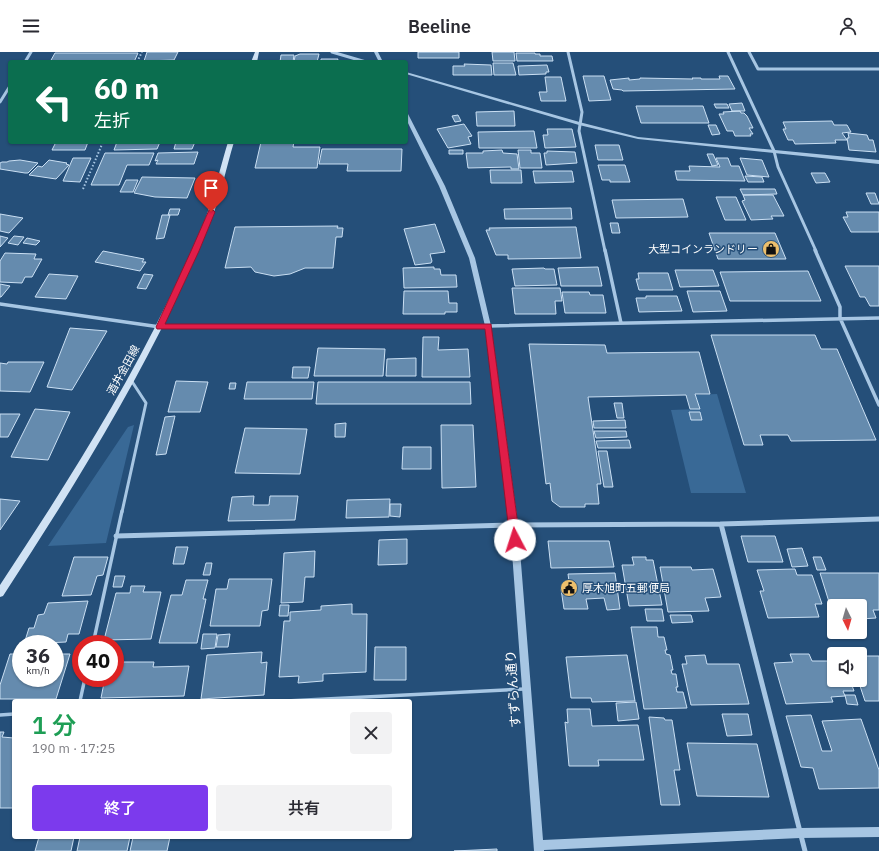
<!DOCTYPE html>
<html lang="ja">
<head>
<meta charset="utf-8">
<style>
	body { margin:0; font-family:"IBM Plex Sans","Noto Sans JP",sans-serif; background:#f2f2f3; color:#2b2b33; height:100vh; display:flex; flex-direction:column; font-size:15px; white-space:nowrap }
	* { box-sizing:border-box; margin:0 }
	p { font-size:13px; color:#7c7c81 }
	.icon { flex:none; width:22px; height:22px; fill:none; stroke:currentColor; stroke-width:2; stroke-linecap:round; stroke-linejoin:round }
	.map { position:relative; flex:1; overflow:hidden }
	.sheet { position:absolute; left:12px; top:647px; width:400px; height:140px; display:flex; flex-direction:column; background:#fff; border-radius:4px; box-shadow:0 1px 3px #0004 }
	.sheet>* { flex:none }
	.banner { position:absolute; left:8px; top:8px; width:400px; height:84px; border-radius:4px; box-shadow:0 1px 3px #0004; background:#0b6e4f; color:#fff; overflow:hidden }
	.needle { width:26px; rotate:175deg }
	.fabs { position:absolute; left:827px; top:547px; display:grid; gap:8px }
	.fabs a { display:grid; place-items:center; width:40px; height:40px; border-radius:4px; background:#fff; box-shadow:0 1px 3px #0004; font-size:20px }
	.speed { position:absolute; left:12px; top:583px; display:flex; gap:8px; font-size:20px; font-weight:700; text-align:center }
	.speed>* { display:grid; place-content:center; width:52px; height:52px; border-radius:50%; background:#fff; box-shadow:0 1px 3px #0004; line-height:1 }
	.speed small { font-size:10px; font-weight:400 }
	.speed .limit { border:6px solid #d22; background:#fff; color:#111 }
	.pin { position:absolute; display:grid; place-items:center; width:34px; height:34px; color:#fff; margin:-41px -17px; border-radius:50% 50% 50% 0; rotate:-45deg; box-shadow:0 0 4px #0007 }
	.pin .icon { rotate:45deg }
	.me { position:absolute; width:44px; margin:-22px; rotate:355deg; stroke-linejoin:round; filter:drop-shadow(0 0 3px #0008) }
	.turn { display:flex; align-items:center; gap:14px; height:84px; padding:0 20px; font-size:18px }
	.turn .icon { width:52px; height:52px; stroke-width:2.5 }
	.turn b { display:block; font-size:28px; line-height:34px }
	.round { display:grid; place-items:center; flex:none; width:42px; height:42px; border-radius:4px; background:#f2f2f3 }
	.summary { display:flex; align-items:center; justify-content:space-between; height:68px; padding:0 20px }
	h1 { font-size:24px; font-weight:600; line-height:30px; color:#1e9e55 }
	.primary-button { display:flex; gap:8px; margin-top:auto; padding:8px 20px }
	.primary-button a { flex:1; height:46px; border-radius:4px; background:#7c3aed; color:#fff; font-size:16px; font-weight:600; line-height:46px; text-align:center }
	.primary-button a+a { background:#f2f2f3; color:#2b2b33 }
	header { display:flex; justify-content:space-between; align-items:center; height:52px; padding:0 20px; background:#fff; font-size:18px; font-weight:600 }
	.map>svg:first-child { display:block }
	.green { fill:#396996 }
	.building { fill:#658bae; stroke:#cadff3 }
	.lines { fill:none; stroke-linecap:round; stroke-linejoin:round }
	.path { stroke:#a7c6e3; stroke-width:2; stroke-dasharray:1.5 2; stroke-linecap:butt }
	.service-far1 { stroke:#a7c6e3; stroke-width:3 }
	.service { stroke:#a7c6e3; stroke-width:3.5 }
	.minor-far2 { stroke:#a7c6e3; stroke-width:3 }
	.minor-far1 { stroke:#a7c6e3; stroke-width:3.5 }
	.minor { stroke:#a7c6e3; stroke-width:5 }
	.tertiary { fill:#a7c6e3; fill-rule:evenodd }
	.secondary { fill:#d0e2f4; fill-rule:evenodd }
	.route { fill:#e11d48; stroke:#92132f }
	.labels { text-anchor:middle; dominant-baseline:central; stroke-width:3; stroke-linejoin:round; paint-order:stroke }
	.poi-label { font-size:11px; fill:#fff; stroke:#254f79; text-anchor:end }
	.street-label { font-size:11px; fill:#fff; stroke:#254f79 }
	.near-street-label { font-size:13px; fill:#fff; stroke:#254f79 }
</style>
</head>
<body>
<header><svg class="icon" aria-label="menu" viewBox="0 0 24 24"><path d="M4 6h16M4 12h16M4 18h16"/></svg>Beeline<svg class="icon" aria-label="person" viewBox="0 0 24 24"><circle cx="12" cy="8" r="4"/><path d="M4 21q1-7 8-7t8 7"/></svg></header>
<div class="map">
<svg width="879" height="799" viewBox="0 0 879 799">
	<rect width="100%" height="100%" fill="#254f79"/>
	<!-- green -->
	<path class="green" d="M717,342L746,441H691L671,358L698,357L695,343Z
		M134,373L106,491L48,494L128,375Z"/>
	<!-- building -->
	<path class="building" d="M147,0H178L174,8L144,9Z
		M418,0H459V6H418Z
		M492,0H514L515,9H493Z
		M55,1H138L134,10H50Z
		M516,1H535V2H540V4H552L553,9H517Z
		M300,2H319L317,10H294L295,4Z
		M281,3H294L293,10H280Z
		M321,7H338L337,10H321Z
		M493,11H513L516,23H494Z
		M464,12L491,13L492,23H453V14H465Z
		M547,13L549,20H546V22L519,23L518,14Z
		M583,24H604L611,48L589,49Z
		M719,24H728L735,37L623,39L622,38L613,37L610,28L629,26V28L640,27V26L693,27L692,26H701V27H720Z
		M545,25H561L566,49H541L539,40H547Z
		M742,51L745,59H732L729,52Z
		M714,52H727L729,56H716Z
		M636,54H703L709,71H641Z
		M514,59L515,74H477L476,60Z
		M740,59L741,61H744L747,64L753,76H749L753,82H750L751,84H735L733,79H727L719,62H724L723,60Z
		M458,63L461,69L455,70L452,64Z
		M832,69L834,73H847L851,80L842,81L847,88H835L836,91L795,92L793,88H788L783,77H786L783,70Z
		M464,72L472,84L468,85L471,92L448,96L437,77Z
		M708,73H716L720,82L712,83Z
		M547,77H572L576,95L545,96L543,83H548Z
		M534,79L537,96H479L478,80Z
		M848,81L867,83L869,88H873L876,100L849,98L847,86H849Z
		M56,90H88L85,98H52Z
		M117,90H160L157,97L114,98Z
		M176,90H195L192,97H174Z
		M261,90H294L293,95H320L317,116H255Z
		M595,93H619L623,108H598Z
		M322,97H402L401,119H347L348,112H319Z
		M449,98H463V102H449Z
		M502,98L503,101L517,102L519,117H511V115L468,116L466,101H483V99Z
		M518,98H531V101H540L542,116H520Z
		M547,99L575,100L577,111L546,113L544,101H547Z
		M198,100L194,112H156L158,108L155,109L158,101Z
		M105,101H154L149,113H127L119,133H91Z
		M707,102H713L718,113L712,114Z
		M73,106H91L80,130L63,129Z
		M716,106H728L731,114H739L745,129L677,128L675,119H690L689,114L720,115Z
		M740,106L762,108L769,125L747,123Z
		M20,108L38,111L28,121H25L0,117V111L2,110H7L9,109Z
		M49,108L67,111L66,112L69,113L56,127L29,123L38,114L42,115Z
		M598,113H625L630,130H610V128H602Z
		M490,118H521L522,131H491Z
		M533,119H572L574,130L535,131Z
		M811,121H825L830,130L816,131Z
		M745,124L762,125L764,130H748Z
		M142,125L195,126L187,146L155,145L134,141Z
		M126,128H138L133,140H120Z
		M740,137H775L777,142L743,143Z
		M866,141H875L879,152H871Z
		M743,143H773L784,164H771L773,167L751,168L742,149L745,148Z
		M716,145H736L746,168H725Z
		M683,147L688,165L616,166L612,148Z
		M571,156L572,167H505L504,157Z
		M170,157H180L178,163H168Z
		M846,160H879V180H851L843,165H848Z
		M0,162L23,166L9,181L0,179Z
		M162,163H170L164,186L156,187Z
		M610,171H618L620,181H612Z
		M435,172L445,200L430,202L432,209L431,211L415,213L404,177Z
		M338,174L337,176H343L342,185H336L333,216H305L290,222L274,224L255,220L251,215L225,216L235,175Z
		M576,175L581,206L508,207V203H496L486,178H490L489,176Z
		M709,181H775L786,207H718Z
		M0,184L8,186L0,195Z
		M14,184L24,185L18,193L8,191Z
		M27,186L40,189L36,193L23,191Z
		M103,199L144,207L142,210H146L140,219L95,210Z
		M5,201L36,202L34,207H42L32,225H25L22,231L0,230V209Z
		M845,214H879V254H870L865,245H860Z
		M434,215V217H440L441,223H456L457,235L404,236L403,216Z
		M598,215L602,234H561L558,216Z
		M544,216L545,217H554L557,233L515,234L512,217Z
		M675,218H713L719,234L680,235Z
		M808,219L821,249H730L720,220Z
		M638,221H668L673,238H639L636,227H639Z
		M49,222L78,224L66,247L35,245Z
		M144,222L153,223L146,237L137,236Z
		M0,232L10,234L1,245H0Z
		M512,236H560L562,249H555L556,262H515Z
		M404,239H448L449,251H457V260H445V262H403Z
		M687,239H720L727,259L693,260Z
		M562,240H589L590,243H603L606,261H565Z
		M646,244H677L682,259L639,260L636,246H646Z
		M70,276L107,279L72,338L47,335Z
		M711,283H815L821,297H837L876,388L791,389L788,383H760L763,393H744Z
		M423,285H439L438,298L468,297L470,325H422Z
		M529,292L605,293L607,301L699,300L710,342H695L700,357H690L686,343L588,345L601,432H597L599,452H585V455H560L552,449L550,431L546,432Z
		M318,296L385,297L383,324H314Z
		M416,306V324H386L387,307Z
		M8,310H44L30,340L0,339V311L7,312Z
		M293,315H310L308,326H292Z
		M176,329L208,330L200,360H168Z
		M247,330H314L312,347H244Z
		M318,330H470L471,352H316Z
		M230,331H236L235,337H229Z
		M614,351H622L624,366H617Z
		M35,357L70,360L48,408L11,405Z
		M689,360H700L702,368H691Z
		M0,362H20L8,385H0Z
		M175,364L166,402L156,403L165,365Z
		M625,368L626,376H594L593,369Z
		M346,371L345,385H335V372Z
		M441,373H473L476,435L442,436Z
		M245,376L307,377L300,422L235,421Z
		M594,379H626L627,385L596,386Z
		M629,388L631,396H598L596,389Z
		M403,395H431V417H402Z
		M598,399H607L613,435H604Z
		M254,444L253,453H269L270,444H298L295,468L228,469L232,445Z
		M0,447L20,449L0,478Z
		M390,447L389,465L346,466L347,448Z
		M390,452H401L400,465L390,464Z
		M741,484H775L783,510H748Z
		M407,487V512L378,513L379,488Z
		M548,489H609L614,515L551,516Z
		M176,495H188L184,512H173Z
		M802,496L808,514L792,515L787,497Z
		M315,499L314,525H305L303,550L281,551L284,501Z
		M74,505H108L103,523L97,524L91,543L62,544Z
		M632,505H646V508H653L662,553L629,554L622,513H634Z
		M813,505H821L826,518H817Z
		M206,511H212L210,523H203Z
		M660,515H691L692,518L713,517L721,545L705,546L709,559L668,560Z
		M795,517L797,523H812L822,552H815L819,565L768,566L760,539H764L757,518Z
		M615,521L620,557L607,558L604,546L586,547L588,557H564L561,537H570L568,522Z
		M820,521H879V558H873L876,566L860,567V554H834V566Z
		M115,524H125L122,535H113Z
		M229,527H272L268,558L262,559L260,574H210L216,537H227Z
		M186,528H208L203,547H206L197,591H159L171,543H182Z
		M131,534H145L143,540H161L151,587L104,588L116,541H130Z
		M88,549L79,582H68L66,590L24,592L29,576H34L38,563L44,562L48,551Z
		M352,552V562H367L366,620L323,622V629L298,631L299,624L279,625L284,569H290V560L321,558V554Z
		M280,553H289L288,564H279Z
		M645,557H662L664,569H647Z
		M670,563H691L693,570L672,571Z
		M631,575H657L658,585H664L667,598H665L666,602L670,603L673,618H671L672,622H676L678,635H676L677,640H683L687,656L644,657Z
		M203,582H217L215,596L201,597Z
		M230,582L228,595H216L218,583Z
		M375,595H406V628H374Z
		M262,600L261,611L267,610L264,643L201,647L207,603Z
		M10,602H21V626H55V602H70L56,647H0V633Z
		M790,602H809L812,609H834V628H850L854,639H843L845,644L831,645L833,650L786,652L774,611L793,610Z
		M627,603L635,649L592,650L591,646H571L566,605Z
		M705,603L707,612H739L749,652L691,653L682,612H687L685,604Z
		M860,604H879V649H865L858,628H860Z
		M115,610H154L153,615L189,614L184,644L101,646L105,626H115Z
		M845,643H855L858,653L847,652Z
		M636,650L639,667L618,669L616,651Z
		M567,657H590L592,674L638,673L644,708H598L599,714H569L565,670L568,671Z
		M722,662H748L752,683L727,684Z
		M811,663L822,699H832L822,669L861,667L879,718V736L819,737L813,716L801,715L786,664Z
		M649,665L664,666L665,668H672L680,718H674L680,753H661Z
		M0,680H4L2,685L14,686V756H0Z
		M687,691L757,692L769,745L697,744Z
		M39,785H74L71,799H35Z
		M80,785H130L127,799H77Z
		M133,785H170L167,799H130Z
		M497,797V799H454Z"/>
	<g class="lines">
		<!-- path -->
		<path class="path" d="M137,10L142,0
			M83,137L103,90"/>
		<!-- service-far1 -->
		<path class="service-far1" d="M122,460L146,351L131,328"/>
		<!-- service -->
		<path class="service" d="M93,592L122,459
			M80,649L85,626
			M286,649L524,637
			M0,663L14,662"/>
		<!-- minor-far2 -->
		<path class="minor-far2" d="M332,0L366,10
			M568,0L582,60L579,79L605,199
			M728,0L774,99L778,115L816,199
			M749,0L758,17H879
			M25,10L31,0
			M0,50L10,34"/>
		<!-- minor-far1 -->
		<path class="minor-far1" d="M605,198L621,271
			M815,198L840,255V266L879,353
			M0,252L160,275L488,274L879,266"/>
		<!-- minor -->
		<path class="minor" d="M721,472L805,799
			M116,484L514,473L721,472L879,467"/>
		<!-- tertiary -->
		<path class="tertiary" d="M374,0H378L383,10H379Z
			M406,20L583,71L638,85L879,108V112L638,87L579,73L406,22Z
			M406,61L408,62L445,134L475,206L491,274L518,473L543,788L800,776L879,775V785L800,786L544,798V799H534L510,473L485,274L469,206L439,134L406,67Z"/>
		<!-- secondary -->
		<path class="secondary" d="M255,0H259L257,10H251Z
			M228,90H234C226,116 221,143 211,168C200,197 187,224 174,251C125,353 65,449 3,544L0,545V533C60,442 119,350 167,251C180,224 194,197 205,168C214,143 220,116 228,90Z"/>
	</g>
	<!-- route -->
	<path class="route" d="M209,158H213L215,160L199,199L165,272H491L520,488L518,491L515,492L512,491L510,488L485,277H157L156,275L191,199Z"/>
	<!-- icons -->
	<defs>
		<g id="shop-disc" transform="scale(0.9)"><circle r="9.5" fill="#edbf6c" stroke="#254f79"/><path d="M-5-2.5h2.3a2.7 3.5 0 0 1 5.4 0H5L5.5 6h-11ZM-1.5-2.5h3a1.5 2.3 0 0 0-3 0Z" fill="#111"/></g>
		<g id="civic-disc" transform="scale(0.9)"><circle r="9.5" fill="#edbf6c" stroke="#254f79"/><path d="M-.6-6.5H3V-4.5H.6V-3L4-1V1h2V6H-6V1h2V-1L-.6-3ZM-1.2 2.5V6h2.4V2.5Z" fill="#111"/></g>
	</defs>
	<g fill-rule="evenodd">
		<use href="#shop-disc" x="771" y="197"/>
		<use href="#civic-disc" x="569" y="536"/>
	</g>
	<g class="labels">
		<!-- poi labels -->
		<g class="poi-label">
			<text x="758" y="197">大型コインランドリー</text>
			<text x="582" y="536" text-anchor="start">厚木旭町五郵便局</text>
		</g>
		<!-- street labels -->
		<g class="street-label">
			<text transform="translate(123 318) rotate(-61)">酒井金田線</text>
		</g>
		<!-- near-street labels -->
		<g class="near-street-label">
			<text transform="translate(513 637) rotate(-94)">すずらん通り</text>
		</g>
	</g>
</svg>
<div class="fabs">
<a><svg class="needle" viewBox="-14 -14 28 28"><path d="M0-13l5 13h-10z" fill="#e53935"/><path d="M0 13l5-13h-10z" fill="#7c7c81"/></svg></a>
<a><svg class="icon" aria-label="sound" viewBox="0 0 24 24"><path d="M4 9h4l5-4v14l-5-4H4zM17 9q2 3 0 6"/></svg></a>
</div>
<div class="speed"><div>36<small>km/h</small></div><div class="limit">40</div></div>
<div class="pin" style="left:211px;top:160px;background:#d93025"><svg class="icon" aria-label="arrive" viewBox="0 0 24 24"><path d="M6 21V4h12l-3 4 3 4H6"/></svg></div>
<svg class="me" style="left:515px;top:488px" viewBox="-20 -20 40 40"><circle r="19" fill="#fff"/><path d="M0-13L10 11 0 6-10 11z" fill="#e11d48"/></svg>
<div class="banner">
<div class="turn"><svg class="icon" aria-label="left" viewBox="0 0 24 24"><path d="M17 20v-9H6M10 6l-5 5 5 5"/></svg><div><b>60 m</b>左折</div></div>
</div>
<section class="sheet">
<div class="summary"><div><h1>1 分</h1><p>190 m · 17:25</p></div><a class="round"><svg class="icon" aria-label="close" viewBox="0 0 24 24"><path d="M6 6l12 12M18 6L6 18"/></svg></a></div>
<div class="primary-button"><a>終了</a><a>共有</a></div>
</section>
</div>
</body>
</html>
